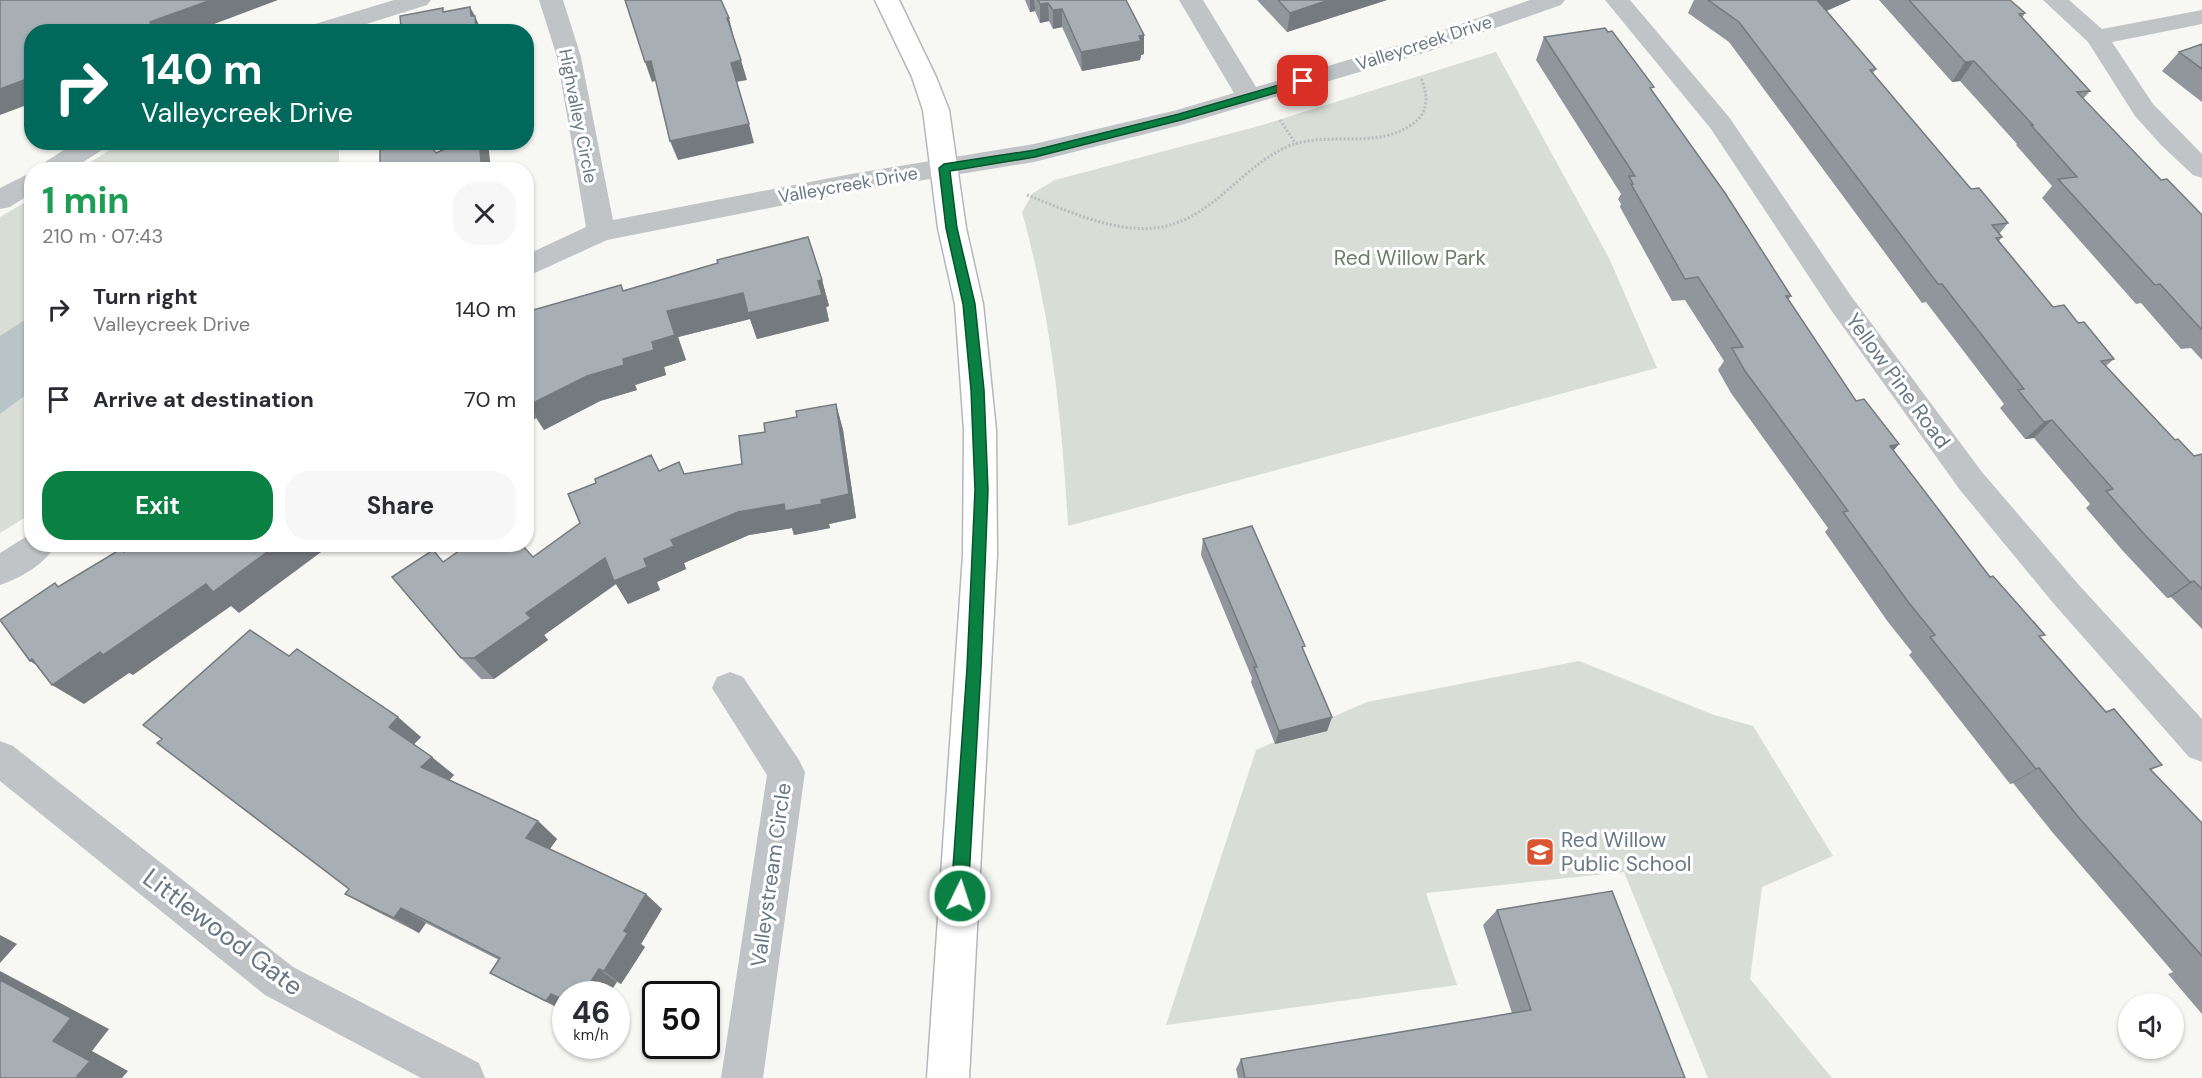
<!DOCTYPE html>
<html lang="en">
<head>
<meta charset="utf-8">
<style>
	body { margin:0; font-family:"DM Sans",sans-serif; background:#f7f7f7; color:#2b2b33; height:100vh; display:flex; flex-direction:column; font-size:22px; white-space:nowrap }
	* { box-sizing:border-box; margin:0 }
	p { font-size:20px; color:#7c7c81 }
	.icon { flex:none; width:33px; height:33px; fill:none; stroke:currentColor; stroke-width:2; stroke-linecap:round; stroke-linejoin:round }
	.map { position:relative; flex:1; overflow:hidden }
	.sheet { position:absolute; left:24px; top:162px; width:510px; height:390px; display:flex; flex-direction:column; background:#fff; border-radius:24px; box-shadow:0 2px 4px #0004 }
	.sheet>* { flex:none }
	.top-card { position:absolute; left:24px; top:24px; width:510px; height:126px; border-radius:24px; box-shadow:0 2px 4px #0004; background:#00695c; color:#fff; overflow:hidden }
	.tools { position:absolute; left:2118px; top:993px; display:grid; gap:12px }
	.tools a { display:grid; place-items:center; width:66px; height:66px; border-radius:50%; background:#fff; box-shadow:0 2px 4px #0004; font-size:30px }
	.speed { position:absolute; left:552px; top:981px; display:flex; gap:12px; font-size:30px; font-weight:700; text-align:center }
	.speed>* { display:grid; place-content:center; width:78px; height:78px; border-radius:50%; background:#fff; box-shadow:0 2px 4px #0004; line-height:1 }
	.speed small { font-size:15px; font-weight:400 }
	.speed .limit { border:3px solid #111; border-radius:9px; background:#fff; color:#111 }
	.pin { position:absolute; display:grid; place-items:center; width:51px; height:51px; color:#fff; margin:-26px; border-radius:12px; box-shadow:0 3px 9px #0006 }
	.me { position:absolute; width:66px; margin:-33px; rotate:4deg; stroke-linejoin:round; filter:drop-shadow(0 0 4px #0008) }
	.turn { display:flex; align-items:center; gap:21px; height:126px; padding:0 18px; font-size:27px }
	.turn .icon { width:78px; height:78px; stroke-width:2.5 }
	.turn b { display:block; font-size:42px; line-height:51px }
	.round { display:grid; place-items:center; flex:none; width:63px; height:63px; border-radius:24px; background:#f7f7f7 }
	.headline { display:flex; align-items:center; justify-content:space-between; height:102px; padding:0 18px }
	h1 { font-size:36px; font-weight:700; line-height:45px; color:#1e9e55 }
	.primary-button { display:flex; gap:12px; margin-top:auto; padding:12px 18px }
	.primary-button a { flex:1; height:69px; border-radius:24px; background:#0b8043; color:#fff; font-size:24px; font-weight:700; line-height:69px; text-align:center }
	.primary-button a+a { background:#f7f7f7; color:#2b2b33 }
	ul { padding:0; list-style:none }
	li { display:flex; align-items:center; gap:18px; height:90px; padding:0 18px }
	li div { flex:1 }
	li b { display:block; font-size:22px }
	li em { font-style:normal }
	.map>svg:first-child { display:block }
	.green { fill:#d8ddd5 }
	.water { fill:#b9c4c8 }
	.lines { fill:none; stroke-linecap:round; stroke-linejoin:round }
	.major-casing { stroke:#b3b8bb; stroke-width:3 }
	.path { stroke:#babdbf; stroke-width:3; stroke-dasharray:2 2; stroke-linecap:butt }
	.minor { fill:#c0c4c7; fill-rule:evenodd }
	.major { fill:#fff; fill-rule:evenodd }
	.wall { fill:#90969b }
	.shaded-wall { fill:#757a7e }
	.building { fill:#a7afb4; stroke:#757a7e; stroke-width:1.5 }
	.route { fill:#0b8043; stroke:#07532c; stroke-width:1.5 }
	.labels { text-anchor:middle; dominant-baseline:central; stroke-width:6; stroke-linejoin:round; paint-order:stroke }
	.far-street-label { font-size:18px; fill:#677783; stroke:#fff }
	.park-label { font-size:21px; fill:#6a7b66; stroke:#fff }
	.street-label { font-size:21px; fill:#677783; stroke:#fff }
	.poi-label { font-size:21px; fill:#677783; stroke:#fff; text-anchor:start }
	.near-street-label { font-size:26px; fill:#677783; stroke:#fff }
</style>
</head>
<body>
<div class="map">
<svg width="2202" height="1078" viewBox="0 0 2202 1078">
	<rect width="100%" height="100%" fill="#f7f7f4"/>
	<!-- green -->
	<path class="green" d="M1496,52L1609,258L1657,368L1068,526C1062,420 1051,315 1022,212L1033,193L1055,180L1259,126Z
		M123,142L339,143V169H79Z
		M31,199V514L0,533V217Z
		M1579,661L1714,715L1753,726L1833,856L1762,887L1750,979L1832,1078H1708L1624,872L1426,893L1457,985L1166,1025L1256,750L1367,702Z"/>
	<!-- water -->
	<path class="water" d="M31,316V391L0,414V336Z"/>
	<g class="lines">
		<!-- major casing -->
		<g class="major-casing">
			<path id="major" d="M875,0H899L936,77L949,110L966,228L983,304L996,430L997,555L969,1078H927L963,555L964,430L955,304L938,228L923,110L912,77Z"/>
		</g>
		<!-- path -->
		<path class="path" d="M1280,120L1296,144
			M1027,195C1066,210 1111,232 1154,228C1211,223 1240,166 1289,146C1329,130 1376,151 1414,123C1429,112 1428,94 1421,78"/>
		<!-- minor -->
		<path class="minor" d="M394,0H431L427,5L341,32H302L305,27Z
			M539,0H563L581,57L613,220L851,174L1034,144L1177,110L1234,93L1179,0H1203L1256,87L1409,42L1530,0H1565L1561,5L1427,52L1181,125L1034,162L851,192L607,240L526,277V255L586,227L557,57Z
			M1605,0H1630L1729,117L1851,296L1982,472L2078,584L2202,719V762L2189,757L2054,604L1960,490L1831,310L1711,129Z
			M2043,0H2069L2102,29L2202,10V24L2112,42L2153,104L2202,154V178L2193,175L2161,145L2135,116L2088,42Z
			M76,142H109L105,148L71,170H38L42,164Z
			M32,172V193L10,207L0,209V188Z
			M32,533V544H56C47,563 19,579 0,585V553Z
			M730,672L743,677L799,760L805,772L763,1078H721L767,775L712,688L717,677Z
			M0,741L13,746L293,967L479,1063L485,1078H421L265,995L0,781Z"/>
		<!-- major -->
		<use href="#major" class="major"/>
	</g>
	<!-- wall -->
	<path class="wall" d="M1025,0H1126L1144,35V54L1141,55L1140,60L1082,71L1062,27L1053,29L1049,21L1040,23L1035,11L1030,12Z
		M1257,0H1387L1287,32Z
		M1694,0H1851L1826,11L1876,69L1873,73L1971,189L2008,223L1999,234L2002,237L1999,241L2053,307L2078,323L2114,359L2106,366L2175,440L2194,456L2202,454V629L2171,597L2167,598L2123,551L2086,508L2090,504L2034,438L2025,439L2000,408L2004,404L1926,302L1922,303L1729,42L1688,13Z
		M1879,0H2010L2025,13L2022,18L2090,91L2083,99L2161,180L2202,215V360L2191,348L2181,349L2141,303L2136,304L2042,198L2052,186L2016,145L2017,144L1960,81L1952,82Z
		M1608,32L1652,91L1791,296L1788,300L1856,401L1899,444L1893,451L1990,577L2040,638L2106,712L2162,765L2151,770L2202,823V1014L2168,974L2173,972L2053,833L2013,783L2010,784L1909,655L1912,652L1888,622L1825,532L1828,528L1731,393L1718,370L1724,361L1685,300L1672,301L1620,207L1621,204L1618,199L1621,194L1536,60L1544,37Z
		M2202,44V102L2162,71L2179,52Z
		M822,280L829,306L826,307L829,321L757,339L750,319L678,337L686,360L664,367L666,375L635,385L637,390L600,401L544,430L536,418L526,424V312L624,290Z
		M836,404L843,430L856,518L829,524L830,528L794,535L792,528L749,535L684,563L686,569L657,582L660,590L628,604L616,584L544,635L548,640L494,679H481L461,658L443,562L494,547L533,557L659,471L684,474L742,464L765,432L797,417Z
		M1203,539L1303,650L1332,717L1327,731L1275,744L1251,682L1252,678L1201,555Z
		M289,656L421,737L414,744L454,775L449,780L538,821L557,839L550,849L662,909L641,944L645,947L621,984L617,982L566,994V1012L512,985L490,973L499,960L426,923L419,933L372,909L345,894L349,889L162,739Z
		M1497,910L1685,1078H1238L1236,1069L1241,1059L1512,1013L1483,925Z"/>
	<!-- shaded-wall -->
	<path class="shaded-wall" d="M211,0H278L193,32H149L148,29L150,22Z
		M1030,0H1034L1035,11L1030,12Z
		M1329,0H1387L1287,32L1290,13Z
		M1817,0H1851L1806,20Z
		M1048,3L1049,21L1040,23V4Z
		M470,7L475,16L482,32H476L471,16Z
		M1062,9V27L1053,29V10Z
		M727,18H729L734,38H732Z
		M1144,35V54L1141,55L1140,60L1082,71L1081,52Z
		M741,60L747,80L736,82L731,63Z
		M651,61L658,80L652,82L645,62Z
		M1974,61L1960,81L1952,82L1965,62Z
		M32,77V103L0,115V89Z
		M749,124L754,143L678,160L670,141Z
		M479,142H488L491,170H482Z
		M822,280L829,306L826,307L829,321L757,339L750,319L678,337L686,360L664,367L666,375L635,385L637,390L600,401L544,430L529,405L587,376L623,359L652,342L667,311L743,293Z
		M526,403L536,418L526,424Z
		M836,404L843,430L856,518L829,524L830,528L794,535L792,528L749,535L684,563L686,569L657,582L660,590L628,604L616,584L544,635L548,640L494,679L474,658L526,613L605,558L644,559L671,540L738,512L784,504L821,500Z
		M2052,420L2034,438L2025,439L2044,422Z
		M1899,444L1880,465L1890,446Z
		M278,544H332L239,613L231,606L133,675L129,673L84,704L52,685L59,680L30,661L32,659L100,652L206,584Z
		M338,544H348L341,548Z
		M2194,581L2171,597L2167,598L2190,582Z
		M398,717L421,737L412,746L389,727Z
		M1332,717L1327,731L1275,744L1279,731Z
		M432,757L454,775L444,786L421,767Z
		M2039,768L2013,783L2010,784L2036,769Z
		M538,821L557,839L546,854L526,838Z
		M646,894L662,909L641,944L645,947L621,984L604,971L624,931Z
		M401,908L426,923L419,933L394,918Z
		M0,935L17,944L0,963Z
		M599,969L617,982L609,994H583Z
		M0,971L109,1029L92,1051L128,1071L122,1078H80L77,1076L0,980Z
		M551,994L566,1003V1012L546,1001Z"/>
	<!-- building -->
	<path class="building" d="M0,0H211L150,22L153,28L148,29L149,32H32V77L0,89Z
		M625,0H721L729,18H727L741,60L731,63L749,124L670,141L651,61L645,62Z
		M1038,0H1126L1144,35L1139,36L1141,41L1081,52L1062,9L1053,10L1048,3L1040,4Z
		M1278,0H1329L1290,13Z
		M1708,0H1817L1876,69L1870,70L1971,189L1979,188L2008,223L1992,225L2002,237L1996,238L2053,307L2064,305L2078,323L2084,322L2114,359L2101,361L2175,440L2178,439L2194,456L2202,454V589L2194,581L2190,582L2145,535L2106,491L2113,489L2052,420L2044,422L2018,390L2024,389L1942,284H1938L1739,22Z
		M1909,0H2010L2025,13L2019,14L2090,91L2077,92L2161,180L2167,179L2202,215V330L2160,284L2155,285L2058,179L2077,177L2031,125H2033L1974,61L1965,62Z
		M470,7L471,16H475L476,32H395L394,28L401,27L400,16L443,8V12Z
		M1605,28L1608,32L1612,31L1654,87L1650,88L1725,193L1791,296H1786L1856,401L1864,399L1899,444L1890,446L1990,577L1993,576L2045,635L2039,636L2106,712L2114,709L2162,765L2150,769L2202,823V956L2080,819L2039,768L2036,769L1930,637L1935,635L1909,603L1843,512L1848,511L1745,371L1732,348L1743,347L1698,277L1685,279L1631,184H1633L1629,176H1635L1544,37Z
		M2202,44V69L2179,52Z
		M380,142H428L436,153L445,149L442,142H479L482,170H380Z
		M808,237L822,280L818,281L822,295L748,313L743,293L667,311L675,335L652,342L654,350L623,359L624,365L587,376L529,405L526,402V312L621,285L623,291L718,263L717,260Z
		M836,404L849,494L821,500L822,504L785,511L784,504L738,512L671,540L674,546L644,559L647,567L614,581L605,558L526,613L531,618L474,658H461L392,577L433,550L443,562L469,544H492L494,547L497,544H521L533,557L580,523L568,494L596,483L595,479L651,455L659,471L679,462L684,474L742,464L739,436L765,432L764,423L797,417L796,411Z
		M1252,526L1305,646L1302,647L1332,717L1279,731L1254,667H1257L1203,539Z
		M135,544H278L213,592L206,584L103,655L100,652L52,685L32,659L30,661L0,620L55,583L58,587L121,549L124,552Z
		M250,630L289,656L297,649L398,717L389,727L432,757L421,767L538,821L526,838L646,894L624,931L628,933L604,971L599,969L583,994H566V1001L551,994L546,1001L490,973L500,958L401,908L394,918L345,894L349,889L157,743L162,739L143,725Z
		M1612,891L1685,1078H1245L1241,1059L1531,1010L1497,910Z
		M0,980L71,1018L53,1041L90,1061L77,1076L80,1078H0Z"/>
	<!-- route -->
	<path class="route" d="M1303,78L1308,81L1307,84L1181,120L1035,157L950,171L957,228L975,304L984,390L988,490L981,668L968,896L965,902L960,904L954,902L951,896L967,668L975,490L971,390L963,304L946,228L939,168L944,164L1035,150L1179,114Z"/>
	<!-- icons -->
	<defs>
		<g id="school-square" transform="scale(1.5)"><rect x="-9" y="-9" width="18" height="18" rx="4" fill="#da5531" stroke="#fff"/><path d="M0-5L7-2L0 1L-7-2ZM-4 1L0 2.5L4 1V4Q0 6-4 4Z" fill="#fff"/></g>
	</defs>
	<g fill-rule="evenodd">
		<use href="#school-square" x="1540" y="852"/>
	</g>
	<g class="labels">
		<!-- far-street labels -->
		<g class="far-street-label">
			<text transform="translate(1424 43) rotate(-18)">Valleycreek Drive</text>
			<text transform="translate(578 116) rotate(79)">Highvalley Circle</text>
			<text transform="translate(848 185) rotate(-10)">Valleycreek Drive</text>
		</g>
		<!-- park labels -->
		<g class="park-label">
			<text x="1410" y="258">Red Willow Park</text>
		</g>
		<!-- street labels -->
		<g class="street-label">
			<text transform="translate(1898 381) rotate(54)">Yellow Pine Road</text>
			<text transform="translate(771 875) rotate(-82)">Valleystream Circle</text>
		</g>
		<!-- poi labels -->
		<g class="poi-label">
			<text x="1561" y="840">Red Willow<tspan x="1561" dy="24">Public School</tspan></text>
		</g>
		<!-- near-street labels -->
		<g class="near-street-label">
			<text transform="translate(223 932) rotate(37)">Littlewood Gate</text>
		</g>
	</g>
</svg>
<div class="tools">
<a><svg class="icon" aria-label="sound" viewBox="0 0 24 24"><path d="M4 9h4l5-4v14l-5-4H4zM17 9q2 3 0 6"/></svg></a>
</div>
<div class="speed"><div>46<small>km/h</small></div><div class="limit">50</div></div>
<div class="pin" style="left:1303px;top:81px;background:#d93025"><svg class="icon" aria-label="arrive" viewBox="0 0 24 24"><path d="M6 21V4h12l-3 4 3 4H6"/></svg></div>
<svg class="me" style="left:960px;top:896px" viewBox="-20 -20 40 40"><circle r="17" fill="#0b8043" stroke="#fff" stroke-width="3"/><path d="M0-11L8 9 0 5-8 9z" fill="#fff"/></svg>
<div class="top-card">
<div class="turn"><svg class="icon" aria-label="right" viewBox="0 0 24 24"><path d="M7 20v-9h11M14 6l5 5-5 5"/></svg><div><b>140 m</b>Valleycreek Drive</div></div>
</div>
<section class="sheet">
<div class="headline"><div><h1>1 min</h1><p>210 m · 07:43</p></div><a class="round"><svg class="icon" aria-label="close" viewBox="0 0 24 24"><path d="M6 6l12 12M18 6L6 18"/></svg></a></div>
<ul>
<li><svg class="icon" aria-label="right" viewBox="0 0 24 24"><path d="M7 20v-9h11M14 6l5 5-5 5"/></svg><div><b>Turn right</b><p>Valleycreek Drive</p></div><em>140 m</em></li>
<li><svg class="icon" aria-label="arrive" viewBox="0 0 24 24"><path d="M6 21V4h12l-3 4 3 4H6"/></svg><div><b>Arrive at destination</b></div><em>70 m</em></li>
</ul>
<div class="primary-button"><a>Exit</a><a>Share</a></div>
</section>
</div>
</body>
</html>
